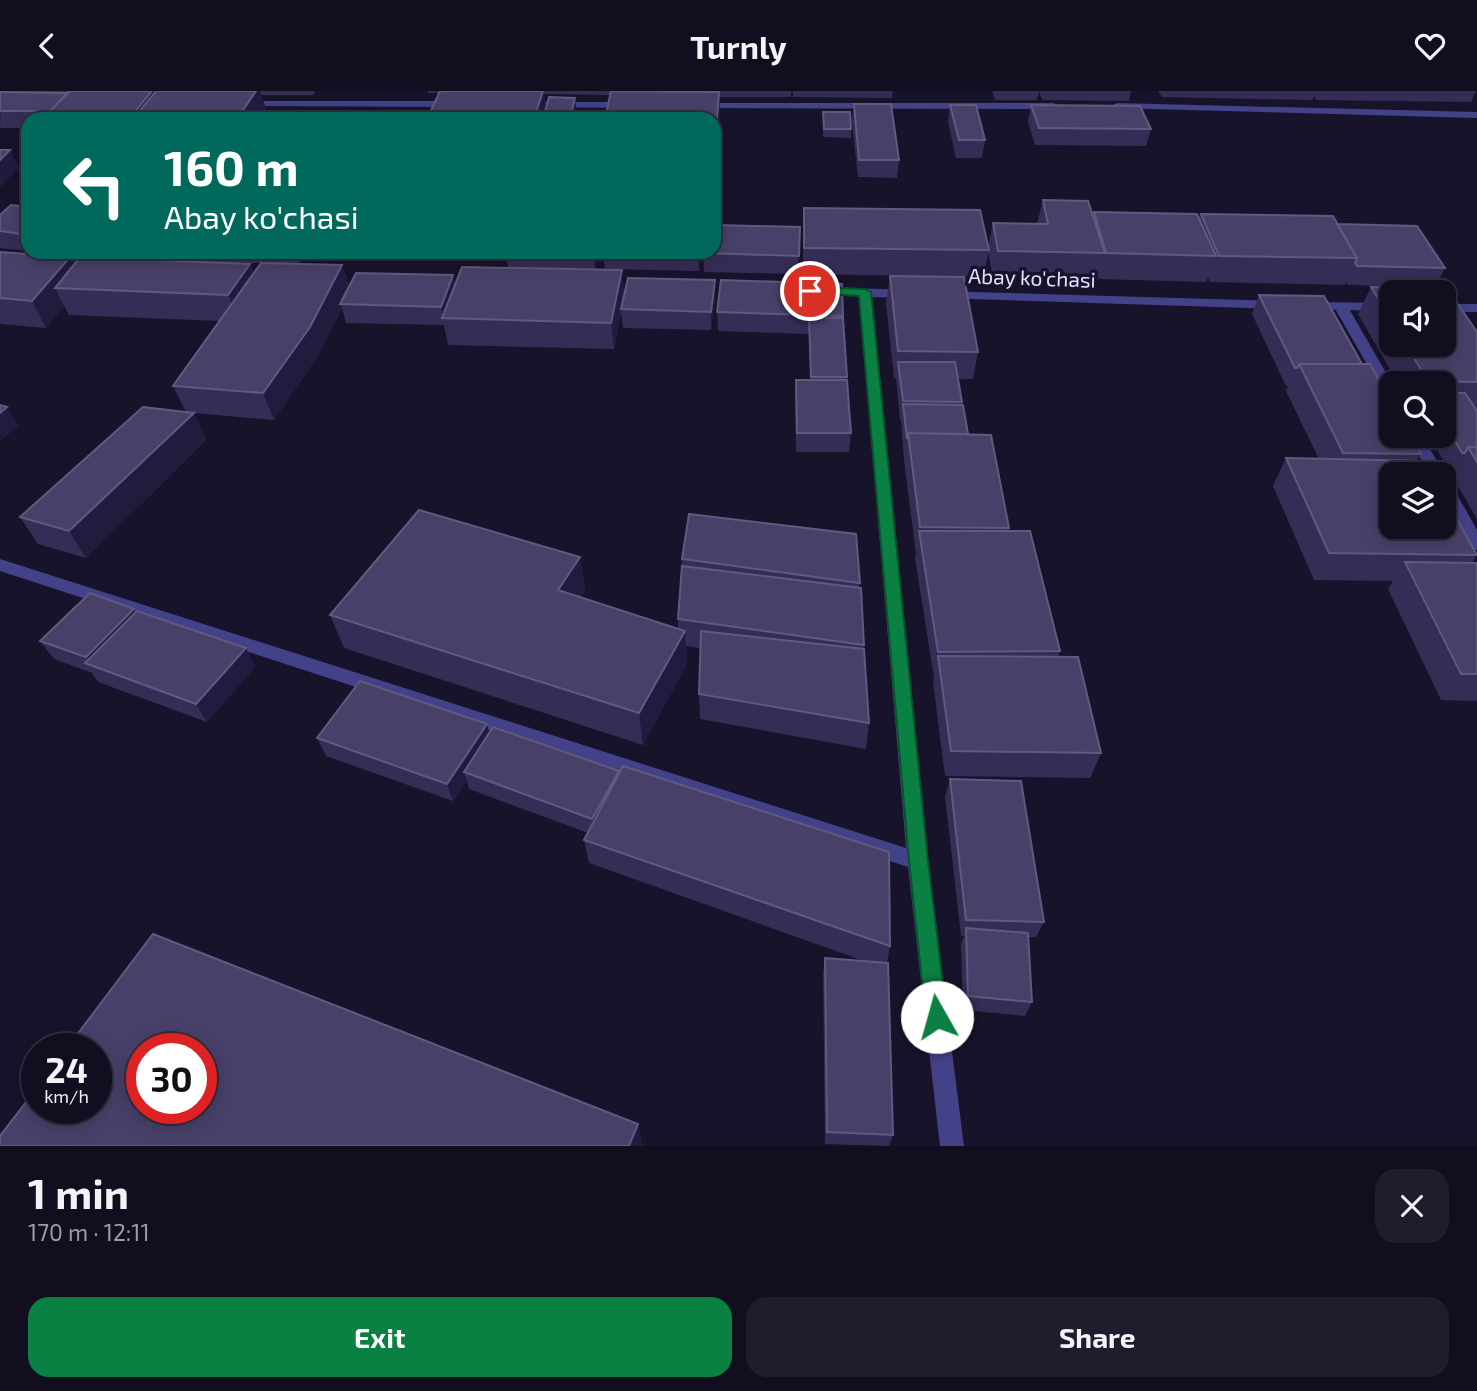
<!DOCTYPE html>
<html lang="en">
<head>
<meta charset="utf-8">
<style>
	body { margin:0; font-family:"Exo 2",sans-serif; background:#1e1c2d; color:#f1f3f6; height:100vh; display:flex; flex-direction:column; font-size:26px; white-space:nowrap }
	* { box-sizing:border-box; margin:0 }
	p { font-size:23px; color:#9c9ca5 }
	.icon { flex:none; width:38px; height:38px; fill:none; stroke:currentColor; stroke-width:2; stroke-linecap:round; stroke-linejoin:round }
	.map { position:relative; height:1055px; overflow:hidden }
	.details { display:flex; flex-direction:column; background:#110e20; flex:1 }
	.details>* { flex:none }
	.banner { position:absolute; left:21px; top:21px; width:700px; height:147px; border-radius:21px; box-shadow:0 4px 18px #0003,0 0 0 2px #302e3e; background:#00695c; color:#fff; overflow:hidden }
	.controls { position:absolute; left:1379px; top:189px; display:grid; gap:14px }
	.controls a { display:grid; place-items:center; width:77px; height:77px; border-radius:14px; background:#110e20; box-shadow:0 4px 18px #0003,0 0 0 2px #302e3e; font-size:35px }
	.speed { position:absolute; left:21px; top:942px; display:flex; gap:14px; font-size:35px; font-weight:700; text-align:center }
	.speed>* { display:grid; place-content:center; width:91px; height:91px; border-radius:50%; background:#110e20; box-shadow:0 4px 18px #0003,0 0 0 2px #302e3e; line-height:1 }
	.speed small { font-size:18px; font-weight:400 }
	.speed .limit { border:10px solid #d22; background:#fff; color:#111 }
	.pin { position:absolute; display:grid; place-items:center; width:60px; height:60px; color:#fff; margin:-30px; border:4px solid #fff; border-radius:50%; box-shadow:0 2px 7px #0007 }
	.me { position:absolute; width:77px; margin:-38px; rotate:353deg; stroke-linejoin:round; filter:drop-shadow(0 0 5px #0008) }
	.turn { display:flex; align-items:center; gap:24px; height:147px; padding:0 28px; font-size:32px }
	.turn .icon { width:91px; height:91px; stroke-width:2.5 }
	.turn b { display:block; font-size:49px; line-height:60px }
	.round { display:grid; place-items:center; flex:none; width:74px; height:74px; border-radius:21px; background:#1e1c2d }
	.headline { display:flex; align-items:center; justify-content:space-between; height:119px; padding:0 28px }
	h1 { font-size:42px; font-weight:700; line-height:52px }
	.button { display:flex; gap:14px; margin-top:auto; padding:14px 28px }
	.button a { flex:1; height:80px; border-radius:21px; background:#0b8043; color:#fff; font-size:28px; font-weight:700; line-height:80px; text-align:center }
	.button a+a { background:#1e1c2d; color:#f1f3f6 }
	header { display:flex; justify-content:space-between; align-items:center; height:91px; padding:0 28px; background:#110e20; font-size:32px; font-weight:700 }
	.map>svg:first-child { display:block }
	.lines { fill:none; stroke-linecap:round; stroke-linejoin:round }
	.lane { fill:#434188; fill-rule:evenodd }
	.street { fill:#434188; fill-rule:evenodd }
	.wall { fill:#362d57; fill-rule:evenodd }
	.shaded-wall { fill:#221b3e }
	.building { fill:#484069; stroke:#605980; stroke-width:2; fill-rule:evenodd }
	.route { fill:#0b8043; stroke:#07532c; stroke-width:2 }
	.labels { text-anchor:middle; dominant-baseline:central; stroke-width:7; stroke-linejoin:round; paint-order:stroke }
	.far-street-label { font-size:21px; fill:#e2dffd; stroke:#17132b }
</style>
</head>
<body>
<header><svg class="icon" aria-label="back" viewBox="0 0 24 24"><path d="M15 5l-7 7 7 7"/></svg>Turnly<svg class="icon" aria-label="heart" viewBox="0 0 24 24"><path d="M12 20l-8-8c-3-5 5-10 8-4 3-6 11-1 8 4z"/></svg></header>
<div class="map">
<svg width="1477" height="1055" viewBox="0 0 1477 1055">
	<rect width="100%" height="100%" fill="#17132b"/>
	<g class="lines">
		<!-- lane -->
		<path class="lane" d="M1341,212L1348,216L1392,292L1391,307L1384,303L1334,216Z
			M1408,345H1422L1445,383L1444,385L1429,383Z
			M1444,390L1450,391L1477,439V459L1471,457L1444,409Z"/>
		<!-- street -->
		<path class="street" d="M238,10H455L460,13L455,16L242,15L238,14Z
			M518,11H630L635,14L630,17L522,16L517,13Z
			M693,12H1054L1059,15L1054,18L697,17L693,16Z
			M1117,12L1477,21V27L1113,17L1112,15Z
			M821,196L912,199L919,203L912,207L872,206L928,770L964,1055H940L908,776L0,480V468L906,757L859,205L816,203L814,200Z
			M943,200L1279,210L1286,214L1279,218L938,207L936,204Z
			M1307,211L1391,212V220L1302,218L1300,215Z
			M1444,213H1477V221H1444Z"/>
	</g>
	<!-- wall -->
	<path class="wall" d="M1,0H315L313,4H261L267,21L262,28H28V37H0Z
		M428,0H791V6H719L720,26L716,66H714V28L610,4L544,3L546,18L577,24L576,28H427L439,2H428Z
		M793,0H893L892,7L793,6Z
		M992,0H1131L1129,10L1042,9L1039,0L1037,9H995Z
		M1158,0H1476L1471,11L1316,9L1314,5L1313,9L1162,6Z
		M854,13L899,69L897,87L858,86L852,30Z
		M950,14L985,49L982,67H956L948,31Z
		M1031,14L1151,38L1146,55L1035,54L1028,31Z
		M823,21L851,38V47L823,46Z
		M1043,109L1093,124L1094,121L1199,127L1201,123L1337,133L1445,177L1435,196L1348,194L1346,191L1345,194L1210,191L1208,186L1206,191L1099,188L1098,186V189L993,186L988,162L984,186L803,183V143L804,117L988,156L993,132L1037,133Z
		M28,116V160L0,157V124Z
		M800,136L798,183L704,181L703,161Z
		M0,161L70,166L74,174L119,168L116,161L111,166L49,163L32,161H307L300,173L342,174L349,196L453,184L455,194L715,207L711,239L623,237L621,221L614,258L448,254L444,234L346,232L342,217L319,263L274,329L194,322L206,349L86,467L38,453L20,426L186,321L173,295L220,230L69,224L64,215L46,237L0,233ZM206,165L208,171L261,172L254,182L250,173L126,168L203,170Z
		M505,161H599L595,178L508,176Z
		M603,161H702L699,180L605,178Z
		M890,185L978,261L973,288H958L962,314L968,343L1060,560L1058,566L1101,662L1090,687L945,685L933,591L934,587L915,467L916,463L904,369L901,329H900L896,287H894L886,212Z
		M842,193L843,227L851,342L849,361H796L795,307L796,289H810L809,243L718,240L717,221Z
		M1371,196L1447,197L1477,241V318H1476L1477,320V428L1451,383L1453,381H1450L1429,345H1444V292H1398L1358,223ZM1391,201H1444V254H1391Z
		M1259,204L1362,273L1421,363L1417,370L1477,464L1472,472H1477V610L1441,609L1388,498L1393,490L1314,489L1273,395L1286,367L1319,368L1286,300L1288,295H1286L1252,223Z
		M580,466L585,499L581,506L678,538V528L682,468L860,492L859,497L864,554L869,632L866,658L700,628L699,603L700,557L686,555L687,573L643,654L344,557L330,524Z
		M136,521L246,557L255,576L207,631L98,591L92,582L54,568L40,550Z
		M489,642L620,682L890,855L887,872L893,1044L889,1055L825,1053L823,882L825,867L864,870L589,772L584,749L588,742L469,698L467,690L453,710L326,665L317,647Z
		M950,688L1044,831L1036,846H1028L1032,911L1025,925L963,919L961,853L964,845H961L945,705Z"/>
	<!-- shaded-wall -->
	<path class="shaded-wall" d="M152,0H157L158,28H129Z
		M256,0H260L267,21L262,28H237Z
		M544,0L547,23L545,28H534Z
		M719,1L720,26L716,66V41Z
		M575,7L577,24L576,28H570Z
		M10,59L19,77L0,96V69Z
		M109,161H116L111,166Z
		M199,161H205L206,165L203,170Z
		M296,161H307L300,173Z
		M593,161H599L595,178Z
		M698,161H702L699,180L698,162Z
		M70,166L83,192L55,197L64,215L46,237L32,210Z
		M250,173L260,199L239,231L228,204Z
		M342,174L350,201L340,213L342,217L319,263L274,329L263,302Z
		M622,179L625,205L621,218L614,258L611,232Z
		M453,184L457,203L443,227L441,216Z
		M715,189V207L711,239V221Z
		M7,316L19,335L0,350V322Z
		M194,322L206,349L86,467L69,440Z
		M580,466L585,499L564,532L558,499Z
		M134,518L145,537L92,575L86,566Z
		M685,540L687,573L643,654L639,622Z
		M246,557L255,576L207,631L196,613Z
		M487,633L492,651L464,681L467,690L453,710L447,693Z
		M619,680L622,697L595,745L592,728Z
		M638,1033L643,1055H629Z"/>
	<!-- building -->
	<path class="building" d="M69,0H152L129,28H43Z
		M156,0H256L237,28H133Z
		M440,0H543L534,28H427Z
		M611,0L719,1L716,41H714V28H605Z
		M0,1L68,2L50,20H0Z
		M549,6L575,7L570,28H543Z
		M854,13H891L899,69H859Z
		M950,14H976L985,49H959Z
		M1031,14L1140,15L1151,38L1039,37Z
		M823,21H850L851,38H824Z
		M0,59H10L0,69Z
		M1043,109L1088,110L1105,162L998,160L993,132L1048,133Z
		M11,114L28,116V144L0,140V124Z
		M804,117L980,119L989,159L804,157Z
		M1094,121L1197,123L1216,165L1106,162Z
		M1201,123L1333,125L1357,167L1219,165Z
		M1337,133L1417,135L1445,177L1357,175L1355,172L1357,167Z
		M714,134L800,136L799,165L703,162V161H714Z
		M0,161L70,166L32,210L0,207Z
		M661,161H698V162Z
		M80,166L250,173L228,204L55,197Z
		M261,172L342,174L310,236L263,302L173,295Z
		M462,176L622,179L611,232L442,227Z
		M356,182L453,184L441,216L340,213Z
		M890,185L964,186L978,261L898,260Z
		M628,187L715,189L711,221L621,218Z
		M721,189L842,193L843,225L717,221Z
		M1371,196L1447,197L1477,241V291L1428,290L1406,254H1444V201H1391V230Z
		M1259,204L1324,205L1362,273H1299L1297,277H1295Z
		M809,227H843L847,286H811Z
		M898,271H955L962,311L903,310Z
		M1299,273H1370L1391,310V345H1411L1421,363L1343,362Z
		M796,289H847L851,342H797Z
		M1444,302H1465L1477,320V356H1468L1465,362H1462L1444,332Z
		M903,313L963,314L968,343L908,342L907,348Z
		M0,314L7,316L0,322Z
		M143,316L194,322L69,440L20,426Z
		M908,342L991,344L1009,437L920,436Z
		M1468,356H1477V371Z
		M1286,367L1424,370L1431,383H1391V436H1444V405L1477,464L1329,462Z
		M419,419L580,466L558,499L685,540L639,622L330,524Z
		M689,423L856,443L860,492L682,468Z
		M919,440H1030L1060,560L938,561Z
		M1405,471L1477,472V583H1461Z
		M682,475L861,497L864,554L678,528Z
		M90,502L134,518L86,566L40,550Z
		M137,520L246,557L196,613L85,572Z
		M701,540L864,558L869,632L699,603Z
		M938,565L1078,566L1101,662L951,660Z
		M360,590L487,633L447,693L317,647Z
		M493,636L619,680L592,728L464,681Z
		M623,675L889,761L890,855L584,749Z
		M950,688L1021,690L1044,831L966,829Z
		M966,837L1028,842L1032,911L968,905Z
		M153,843L638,1033L629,1055H0V1045L37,997V1017H96V957H67ZM142,957H201V1017H142Z
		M825,867L888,872L893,1044L827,1041Z"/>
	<!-- route -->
	<path class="route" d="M810,196L865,198L871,201L928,770L947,926L944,933L937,936L929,933L926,926L909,770L859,205L806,202L804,200Z"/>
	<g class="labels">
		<!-- far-street labels -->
		<g class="far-street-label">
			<text transform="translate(1032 186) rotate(2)">Abay ko'chasi</text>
		</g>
	</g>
</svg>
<div class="controls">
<a><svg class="icon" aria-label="sound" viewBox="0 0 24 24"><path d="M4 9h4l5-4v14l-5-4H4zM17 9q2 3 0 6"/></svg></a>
<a><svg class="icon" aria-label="search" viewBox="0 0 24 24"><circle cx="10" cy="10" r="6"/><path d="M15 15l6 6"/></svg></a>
<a><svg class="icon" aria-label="layers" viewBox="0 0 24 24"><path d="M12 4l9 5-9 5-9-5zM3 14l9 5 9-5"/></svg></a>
</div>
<div class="speed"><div>24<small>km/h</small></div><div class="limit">30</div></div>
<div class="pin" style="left:810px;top:200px;background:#d93025"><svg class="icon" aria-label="arrive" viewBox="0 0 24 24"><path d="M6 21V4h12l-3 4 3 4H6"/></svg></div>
<svg class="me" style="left:937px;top:926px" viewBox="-20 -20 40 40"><circle r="19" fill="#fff"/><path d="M0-13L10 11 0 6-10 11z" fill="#0b8043"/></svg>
<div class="banner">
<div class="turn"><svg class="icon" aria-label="left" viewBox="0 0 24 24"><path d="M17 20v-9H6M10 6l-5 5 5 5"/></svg><div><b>160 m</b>Abay ko'chasi</div></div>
</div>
</div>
<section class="details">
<div class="headline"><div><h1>1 min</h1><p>170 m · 12:11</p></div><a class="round"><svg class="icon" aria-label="close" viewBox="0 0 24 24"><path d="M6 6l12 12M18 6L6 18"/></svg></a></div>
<div class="button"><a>Exit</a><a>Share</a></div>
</section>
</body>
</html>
